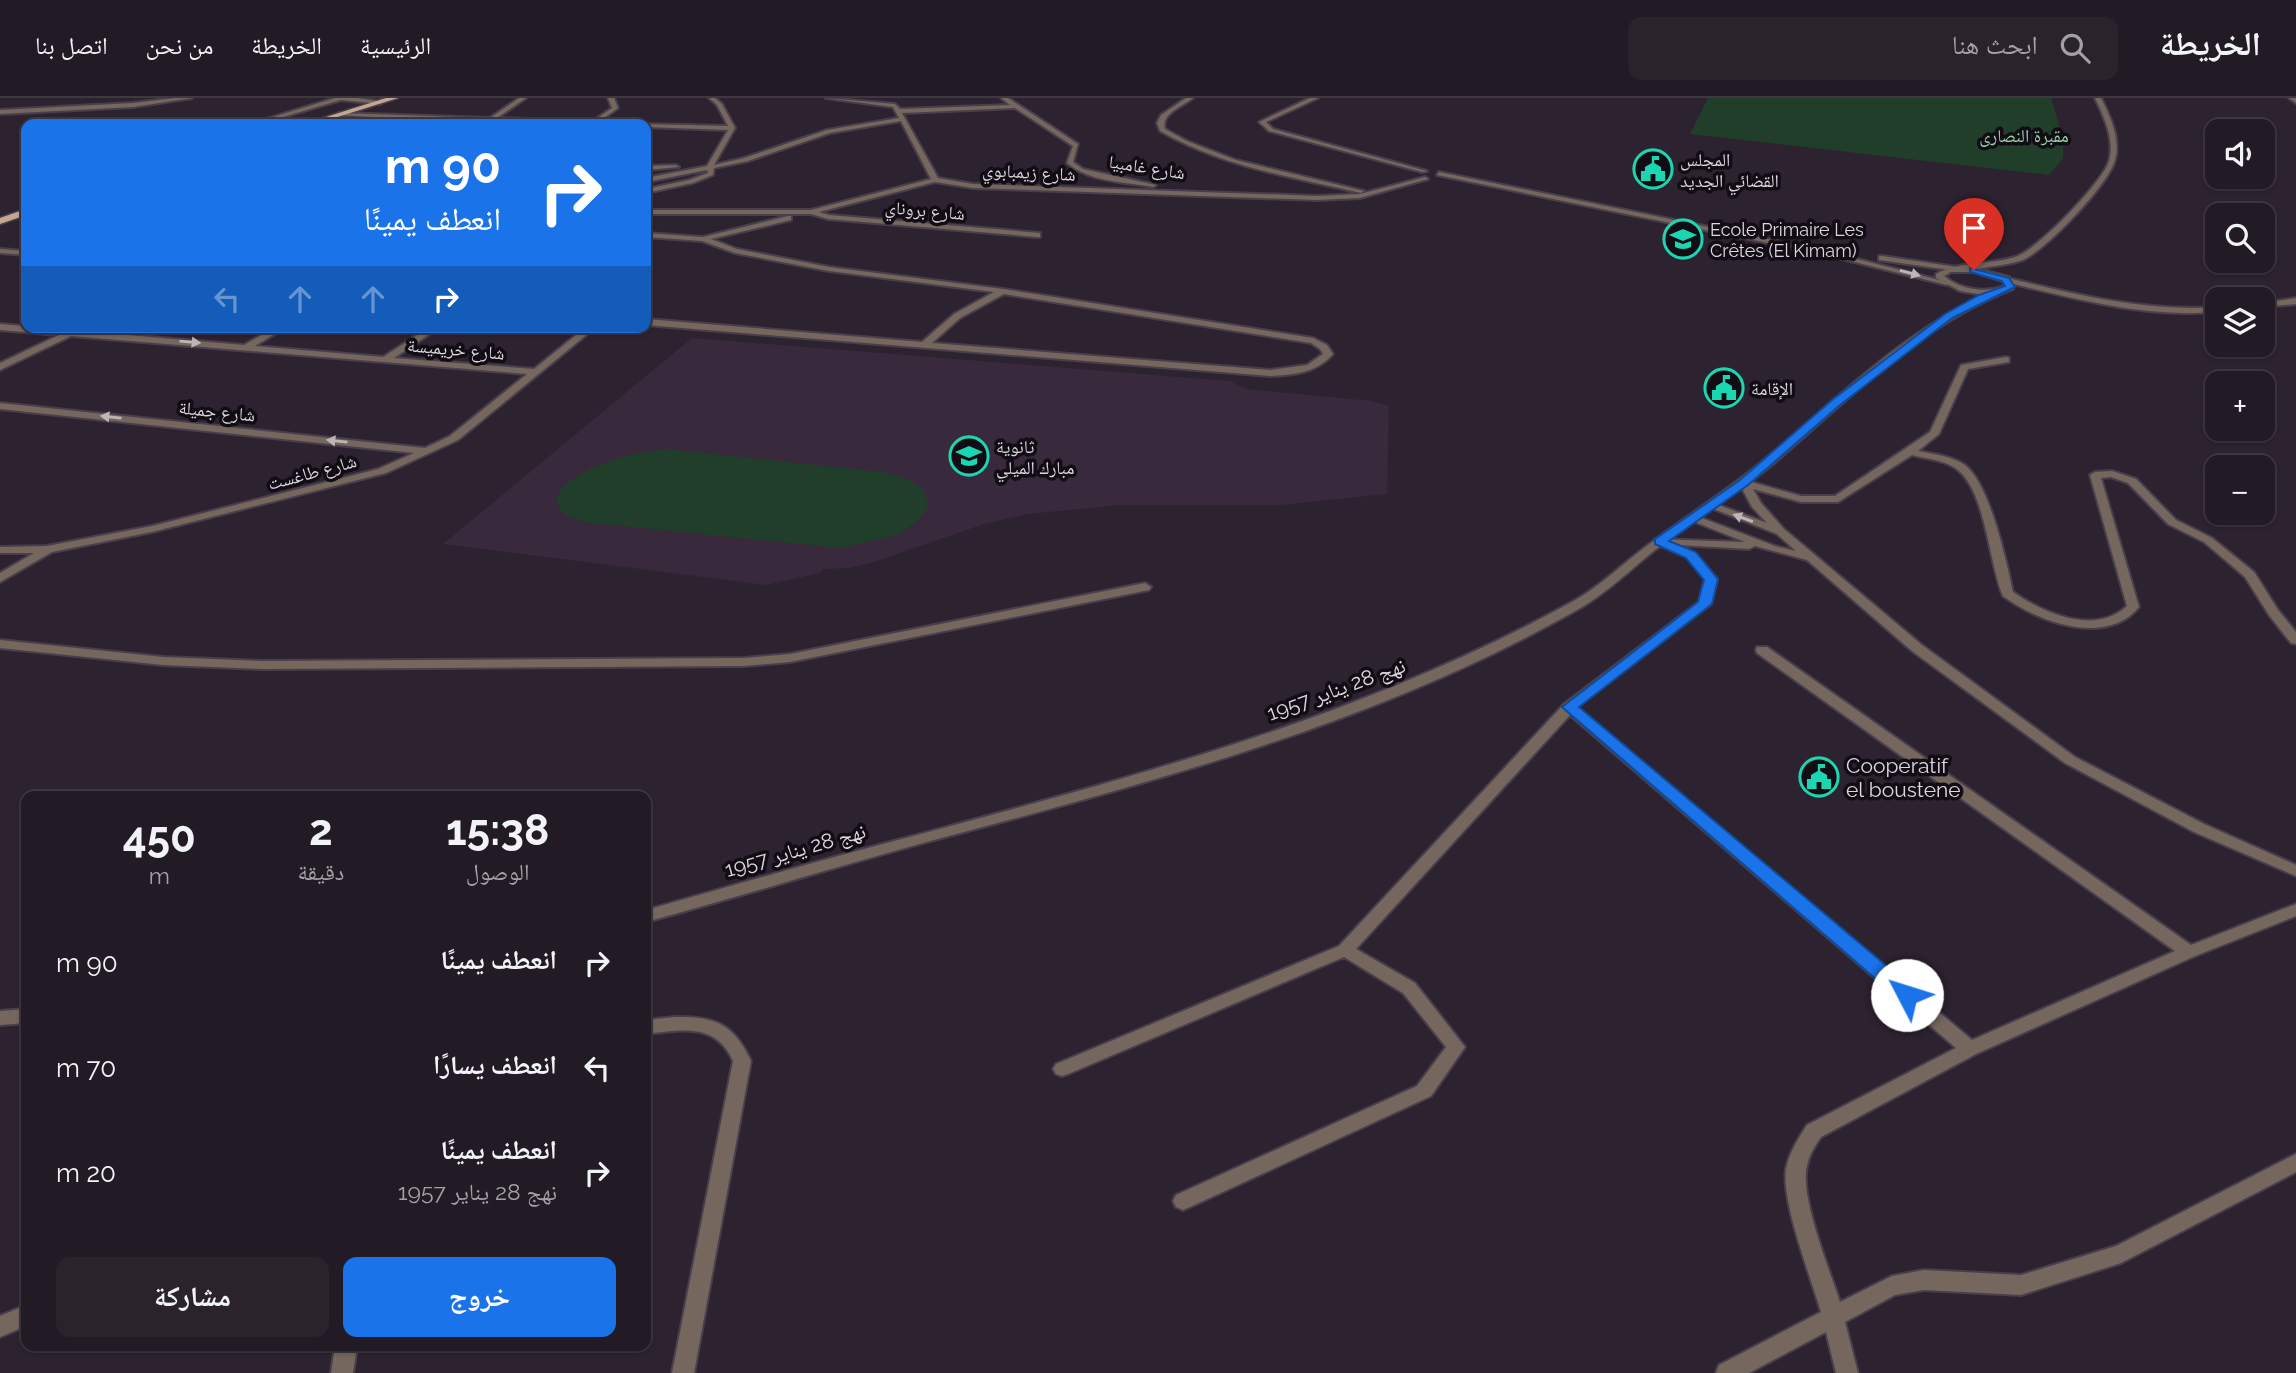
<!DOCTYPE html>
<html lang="ar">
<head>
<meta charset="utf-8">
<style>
	body { margin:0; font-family:Raleway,"Noto Naskh Arabic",sans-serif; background:#2a232c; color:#f1f3f6; direction:rtl; height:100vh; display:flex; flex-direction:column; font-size:26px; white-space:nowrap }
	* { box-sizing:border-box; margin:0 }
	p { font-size:23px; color:#a2a1a6 }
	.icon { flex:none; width:38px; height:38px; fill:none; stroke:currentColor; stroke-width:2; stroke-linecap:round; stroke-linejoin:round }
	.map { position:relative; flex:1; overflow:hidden; direction:ltr }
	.sheet { position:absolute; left:21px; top:693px; width:630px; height:560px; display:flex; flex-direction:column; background:#221a24; border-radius:14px; box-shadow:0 2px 5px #0004,0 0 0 2px #3f3841; direction:rtl }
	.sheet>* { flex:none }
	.hud { position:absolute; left:21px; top:21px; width:630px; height:214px; border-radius:14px; box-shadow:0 2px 5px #0004,0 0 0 2px #3f3841; direction:rtl; background:#1a73e8; color:#fff; overflow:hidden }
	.controls { position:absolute; left:2205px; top:21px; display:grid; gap:14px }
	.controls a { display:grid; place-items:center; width:70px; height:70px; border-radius:14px; background:#221a24; box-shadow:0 2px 5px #0004,0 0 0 2px #3f3841; font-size:35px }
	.pin { position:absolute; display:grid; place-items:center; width:60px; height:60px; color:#fff; margin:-72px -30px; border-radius:50% 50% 50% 0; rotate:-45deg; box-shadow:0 0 7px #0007 }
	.pin .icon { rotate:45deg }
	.me { position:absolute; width:77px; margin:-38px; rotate:310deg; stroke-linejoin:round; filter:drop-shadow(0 0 5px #0008) }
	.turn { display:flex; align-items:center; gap:24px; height:147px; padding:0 35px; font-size:32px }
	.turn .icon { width:91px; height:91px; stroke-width:2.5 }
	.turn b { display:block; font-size:49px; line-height:60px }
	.lanes { display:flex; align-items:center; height:66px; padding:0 35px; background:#0003; justify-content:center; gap:35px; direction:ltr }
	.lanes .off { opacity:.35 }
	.eta { display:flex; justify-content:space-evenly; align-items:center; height:119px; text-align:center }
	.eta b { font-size:42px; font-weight:700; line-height:49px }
	.primary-button { display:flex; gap:14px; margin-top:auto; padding:14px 35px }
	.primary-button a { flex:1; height:80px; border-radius:14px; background:#1a73e8; color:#fff; font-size:28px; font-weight:700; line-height:80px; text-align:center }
	.primary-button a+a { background:#2a232c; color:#f1f3f6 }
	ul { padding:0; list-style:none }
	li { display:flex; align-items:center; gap:21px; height:105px; padding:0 35px }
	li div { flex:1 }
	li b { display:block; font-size:26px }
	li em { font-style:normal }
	header { display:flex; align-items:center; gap:42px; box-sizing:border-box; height:98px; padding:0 35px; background:#221a24; border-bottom:2px solid #3f3841 }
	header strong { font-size:33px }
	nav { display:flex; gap:38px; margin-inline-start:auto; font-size:24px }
	.search { width:490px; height:63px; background:#2a232c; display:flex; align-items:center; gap:18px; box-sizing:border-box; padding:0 24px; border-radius:14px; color:#a2a1a6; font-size:26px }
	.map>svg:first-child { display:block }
	.built { fill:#382a3c }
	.green { fill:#213e2b }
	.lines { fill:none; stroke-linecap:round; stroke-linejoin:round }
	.minor-casing { stroke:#493f4c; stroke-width:4 }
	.tertiary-casing { stroke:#493f4c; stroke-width:4 }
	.primary-casing { stroke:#493f4c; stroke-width:3 }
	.minor { fill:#75675d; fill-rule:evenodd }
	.tertiary { fill:#75675d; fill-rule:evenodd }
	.primary { fill:#c4a792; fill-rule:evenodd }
	.oneway { fill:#beb5b8 }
	.route { fill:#1a73e8; stroke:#114b97; stroke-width:2 }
	.labels { text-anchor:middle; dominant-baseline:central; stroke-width:7; stroke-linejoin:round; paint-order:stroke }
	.far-park-label { font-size:18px; fill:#96d0a8; stroke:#120d14 }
	.far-poi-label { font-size:18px; fill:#ddd6df; stroke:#120d14; text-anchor:start }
	.far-street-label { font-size:18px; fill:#ddd6df; stroke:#120d14 }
	.street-label { font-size:21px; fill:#ddd6df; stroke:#120d14 }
	.poi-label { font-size:21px; fill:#ddd6df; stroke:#120d14; text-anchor:start }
</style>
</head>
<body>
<header>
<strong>الخريطة</strong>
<div class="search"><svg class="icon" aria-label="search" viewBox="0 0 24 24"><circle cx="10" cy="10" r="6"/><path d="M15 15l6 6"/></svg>ابحث هنا</div>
<nav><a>الرئيسية</a><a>الخريطة</a><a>من نحن</a><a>اتصل بنا</a></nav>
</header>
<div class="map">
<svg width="2296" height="1275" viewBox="0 0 2296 1275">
	<rect width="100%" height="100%" fill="#2d2230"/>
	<!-- built -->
	<path class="built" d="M692,240L1230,283L1246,291L1372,303L1389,308L1387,396L1280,407H1120L1028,416L984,426L877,463L850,470L823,471L820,475L766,487L443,446Z"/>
	<!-- green -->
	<path class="green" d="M1708,0H2051L2063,40V60L2049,77L1690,36Z
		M667,351L882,374L907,381L923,391L929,407L919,422L897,437L841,450L583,424L564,416L556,404L560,391C593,364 625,356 667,351Z"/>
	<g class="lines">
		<!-- minor casing -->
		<g class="minor-casing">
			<path id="minor" d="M175,0H192L133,9L0,16V12L133,5Z
				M335,0H358L383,4L380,6L341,2L259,26H250Z
				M519,0H526L497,20L593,23L612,10L608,0H614L618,10L600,23L632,26L489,25L336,17L339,15L490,20Z
				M709,0H715L722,6L735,30L714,67L744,60L827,32L899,20L893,9L826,0L895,6L900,11L1010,7L1001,0H1008L1078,46L1073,64L1083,71L1156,87L1153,89C1125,84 1089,84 1067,65L1073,48L1015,10L902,15L938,80L973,86L1317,98L1360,96L1425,79L1428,81L1360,100L1317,102L973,90L935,84L819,114L829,117L1040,135V139H1037L828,121L811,116H646V112H811L931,81L901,23L830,35L748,63L714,70L713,77L693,85L646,95V91L689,82L708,75L707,72L646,84V80L707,68L728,32L646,29L643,26L728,28L717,7Z
				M1186,0H1193C1182,9 1161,15 1165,31L1187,43L1236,62L1364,93L1361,95C1292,79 1223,69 1160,33L1157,25L1161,17Z
				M1310,0H1318L1266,24L1273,31L1427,73L1422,74L1269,33L1259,24Z
				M2289,0H2296V5Z
				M646,68L676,67L679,69L646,72Z
				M1439,74L1826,153L1951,185L1947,187L1826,157L1437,77Z
				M788,118H791V122L711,141L737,151L829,169L1003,191L1313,240L1327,247L1333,256C1317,275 1293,277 1270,278L646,227V221L922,244L954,216L994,194L829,173L735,155L702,143L646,139V135L703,139ZM1004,196L1311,245L1320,251L1323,256L1307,267L1270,272L932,245L960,220Z
				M0,151L26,153V157L0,155Z
				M1882,158L1957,169L1961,171L1957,173L1879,162V158Z
				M2008,180C2078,197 2145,214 2217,209V214C2144,220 2076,201 2005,184V180Z
				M2296,200V206L2263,209V205Z
				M0,226L244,247L275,229H286L255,248L383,259L430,229H440L394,260L534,271L586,229H596L458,342L386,375L152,434L52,454L0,484V475L34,455H0V449L47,448L152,428L378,371L414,355L0,311V305L425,350L450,338L527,276L71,238L0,272V265L59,237L0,232Z
				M2006,259L2009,260V264L1968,271L1939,336L1918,353C1933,356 1952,358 1965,367C1990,387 2006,462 2013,494C2043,515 2095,538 2127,508L2090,377L2095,374L2112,373L2136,381L2176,422L2212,440L2254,474L2278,512L2296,534V546L2291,545L2269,517L2245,479L2204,444L2168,426L2128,385L2111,379L2101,380L2139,509C2106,549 2038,524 2003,498C1989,466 1986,396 1959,373C1947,362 1927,361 1912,357L1838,404H1801L1753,391L1761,405L1784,431L1922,547L2075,659L2204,726L2296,767V778L2194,734L2065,665L1912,553L1807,462L1755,448L1749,451L1678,447L1695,455L1717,481L1711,506L1577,609L1972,942L2175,853L1757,555L1756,552L1757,549H1767L2191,847L2296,806V818L2195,858L1976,956L1821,1039C1815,1048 1809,1057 1807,1068C1799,1097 1830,1173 1840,1204L1892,1178L1924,1172L2021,1177L2116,1148L2296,1056V1074L2121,1165L2021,1197L1924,1192L1895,1197L1845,1224L1858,1275H1836L1826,1234L1749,1275H1716L1719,1267L1821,1214C1811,1180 1781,1103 1786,1071C1789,1055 1798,1041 1807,1027L1956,950L1570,617L1356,851L1415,885L1465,949L1431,998L1190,1109L1183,1112L1176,1109L1173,1103L1176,1097L1417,988L1446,949L1403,895L1344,859L1068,976L1062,978L1056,976L1053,971L1056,966L1339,848L1564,606L1699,504L1705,481L1687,459L1655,445V441L1745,444L1690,422L1688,420L1694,417L1775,448L1796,453L1777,436L1706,408L1712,405L1716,406L1767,425L1752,409L1739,385L1744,382L1801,398H1835L1930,334L1961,267Z
				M1145,485L1151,489L1149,492L790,564L744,568L263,571L163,567L0,550V542L163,559L263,563L744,560L790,556Z
				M675,919C715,918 734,926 751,963L694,1275H672L733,963C716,924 681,932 646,936V922Z
				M26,1207V1228L0,1239V1218Z
				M335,1248H357L353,1275H331Z"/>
		</g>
		<!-- tertiary casing -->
		<g class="tertiary-casing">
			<path id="tertiary" d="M2095,0H2101C2110,18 2121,41 2115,62C2110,85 2043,156 2020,163C2007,167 1991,168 1978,171L2009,179L2013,191C1918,228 1849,301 1773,366C1735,397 1694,422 1655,452C1631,471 1609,493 1582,509C1382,624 1156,683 934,742C838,768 742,798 646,824V812C735,787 824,761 913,738C1140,677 1362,619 1570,505C1599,490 1622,466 1648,447C1688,417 1730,391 1769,358C1838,300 1901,236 1984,197L1960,193L1936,180V176C1959,163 1990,167 2015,159C2036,153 2103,84 2109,63C2115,42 2104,19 2095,0ZM1951,174H1974L2003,183L2005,188C1985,195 1961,192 1944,178Z
				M26,911V925L0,927V913Z"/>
		</g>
		<!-- primary casing -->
		<g class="primary-casing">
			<path id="primary" d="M386,0H398L315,26H304Z
				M26,111V117L0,126V120Z"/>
		</g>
		<!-- minor -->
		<use href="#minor" class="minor"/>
		<!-- tertiary -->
		<use href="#tertiary" class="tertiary"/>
		<!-- primary -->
		<use href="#primary" class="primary"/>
	</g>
	<!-- one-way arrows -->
	<defs><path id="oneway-solid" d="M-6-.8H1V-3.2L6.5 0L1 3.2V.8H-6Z" transform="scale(1.75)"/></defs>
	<g class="oneway">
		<use href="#oneway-solid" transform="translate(1910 175) rotate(15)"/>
		<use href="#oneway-solid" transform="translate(190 244) rotate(5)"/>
		<use href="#oneway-solid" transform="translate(111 319) rotate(-174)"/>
		<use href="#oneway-solid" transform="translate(337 343) rotate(-174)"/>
		<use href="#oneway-solid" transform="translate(1743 420) rotate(-160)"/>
	</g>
	<!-- route -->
	<path class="route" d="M1970,170L2009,180L2015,189L1952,220L1840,307L1748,387L1669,443L1696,454L1718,481L1712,506L1579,609L1914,891L1917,897L1914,902H1900L1562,609L1698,504L1704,482L1686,460L1655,446V441L1740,382L1832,302L1945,216L1979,197L2005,188L2002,183L1970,174Z"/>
	<!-- icons -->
	<defs>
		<g id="civic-ring" transform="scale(2.0125)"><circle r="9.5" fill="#120d14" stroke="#1cd5b1" stroke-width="1.5"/><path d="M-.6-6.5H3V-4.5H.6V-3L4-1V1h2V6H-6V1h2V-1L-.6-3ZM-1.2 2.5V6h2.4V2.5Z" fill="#1cd5b1"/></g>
		<g id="school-ring" transform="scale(2.0125)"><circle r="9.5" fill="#120d14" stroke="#1cd5b1" stroke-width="1.5"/><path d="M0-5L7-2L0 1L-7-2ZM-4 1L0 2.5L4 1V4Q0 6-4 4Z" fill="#1cd5b1"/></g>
	</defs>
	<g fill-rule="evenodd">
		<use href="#civic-ring" x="1653" y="71"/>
		<use href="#school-ring" x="1683" y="141"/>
		<use href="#civic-ring" x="1724" y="290"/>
		<use href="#school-ring" x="969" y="358"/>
		<use href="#civic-ring" x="1819" y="679"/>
	</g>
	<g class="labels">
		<!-- far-park labels -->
		<g class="far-park-label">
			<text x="2024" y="37">مقبرة النصارى</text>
		</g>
		<!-- far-poi labels -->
		<g class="far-poi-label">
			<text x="1680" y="61">المجلس<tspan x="1680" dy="21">القضائي الجديد</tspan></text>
			<text x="1710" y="131">Ecole Primaire Les<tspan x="1710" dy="21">Crêtes (El Kimam)</tspan></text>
			<text x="1751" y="290">الإقامة</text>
			<text x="996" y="348">ثانوية<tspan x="996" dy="21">مبارك الميلي</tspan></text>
		</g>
		<!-- far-street labels -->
		<g class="far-street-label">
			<text transform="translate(1147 69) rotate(9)">شارع غامبيا</text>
			<text transform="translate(1029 74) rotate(3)">شارع زيمبابوي</text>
			<text transform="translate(925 112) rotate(5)">شارع بروناي</text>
			<text transform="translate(456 251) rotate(5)">شارع خريميسة</text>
			<text transform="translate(217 313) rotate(6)">شارع جميلة</text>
			<text transform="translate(312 374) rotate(-15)">شارع طاغست</text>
		</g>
		<!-- street labels -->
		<g class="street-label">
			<text transform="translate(1336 591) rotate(-20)">نهج 28 يناير 1957</text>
			<text transform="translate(795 752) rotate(-16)">نهج 28 يناير 1957</text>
		</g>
		<!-- poi labels -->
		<g class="poi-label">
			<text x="1846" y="667">Cooperatif<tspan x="1846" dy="24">el boustene</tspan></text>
		</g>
	</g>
</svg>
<div class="controls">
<a><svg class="icon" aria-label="sound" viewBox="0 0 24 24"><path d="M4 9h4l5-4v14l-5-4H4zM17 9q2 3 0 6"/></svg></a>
<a><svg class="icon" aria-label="search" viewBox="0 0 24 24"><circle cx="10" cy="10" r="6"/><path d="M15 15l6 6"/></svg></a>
<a><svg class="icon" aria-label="layers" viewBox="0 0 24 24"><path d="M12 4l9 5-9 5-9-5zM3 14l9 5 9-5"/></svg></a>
<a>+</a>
<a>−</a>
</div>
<div class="pin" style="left:1974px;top:172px;background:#d93025"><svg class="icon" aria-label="arrive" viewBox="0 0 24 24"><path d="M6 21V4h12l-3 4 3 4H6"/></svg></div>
<svg class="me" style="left:1907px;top:897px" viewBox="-20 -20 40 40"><circle r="19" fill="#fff"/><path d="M0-13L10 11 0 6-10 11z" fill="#1a73e8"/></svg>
<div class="hud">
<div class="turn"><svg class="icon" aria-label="right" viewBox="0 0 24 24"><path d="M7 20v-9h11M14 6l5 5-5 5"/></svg><div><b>90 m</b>انعطف يمينًا</div></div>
<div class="lanes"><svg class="icon off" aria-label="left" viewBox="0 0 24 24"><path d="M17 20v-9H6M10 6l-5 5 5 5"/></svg><svg class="icon off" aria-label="ahead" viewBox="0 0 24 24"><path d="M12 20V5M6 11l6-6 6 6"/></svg><svg class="icon off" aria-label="ahead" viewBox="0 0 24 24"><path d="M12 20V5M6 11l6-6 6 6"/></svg><svg class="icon" aria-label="right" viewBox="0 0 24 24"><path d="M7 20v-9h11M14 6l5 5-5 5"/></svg></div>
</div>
<section class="sheet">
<div class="eta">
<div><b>15:38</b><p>الوصول</p></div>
<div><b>2</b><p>دقيقة</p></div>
<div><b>450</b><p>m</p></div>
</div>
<ul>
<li><svg class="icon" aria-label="right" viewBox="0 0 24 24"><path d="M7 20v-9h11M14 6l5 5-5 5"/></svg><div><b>انعطف يمينًا</b></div><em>90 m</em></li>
<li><svg class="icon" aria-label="left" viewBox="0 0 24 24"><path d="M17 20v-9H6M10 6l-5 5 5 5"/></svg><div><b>انعطف يسارًا</b></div><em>70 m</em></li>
<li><svg class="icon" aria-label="right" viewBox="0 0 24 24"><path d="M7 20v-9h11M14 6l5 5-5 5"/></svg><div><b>انعطف يمينًا</b><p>نهج 28 يناير 1957</p></div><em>20 m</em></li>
</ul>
<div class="primary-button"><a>خروج</a><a>مشاركة</a></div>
</section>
</div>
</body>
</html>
